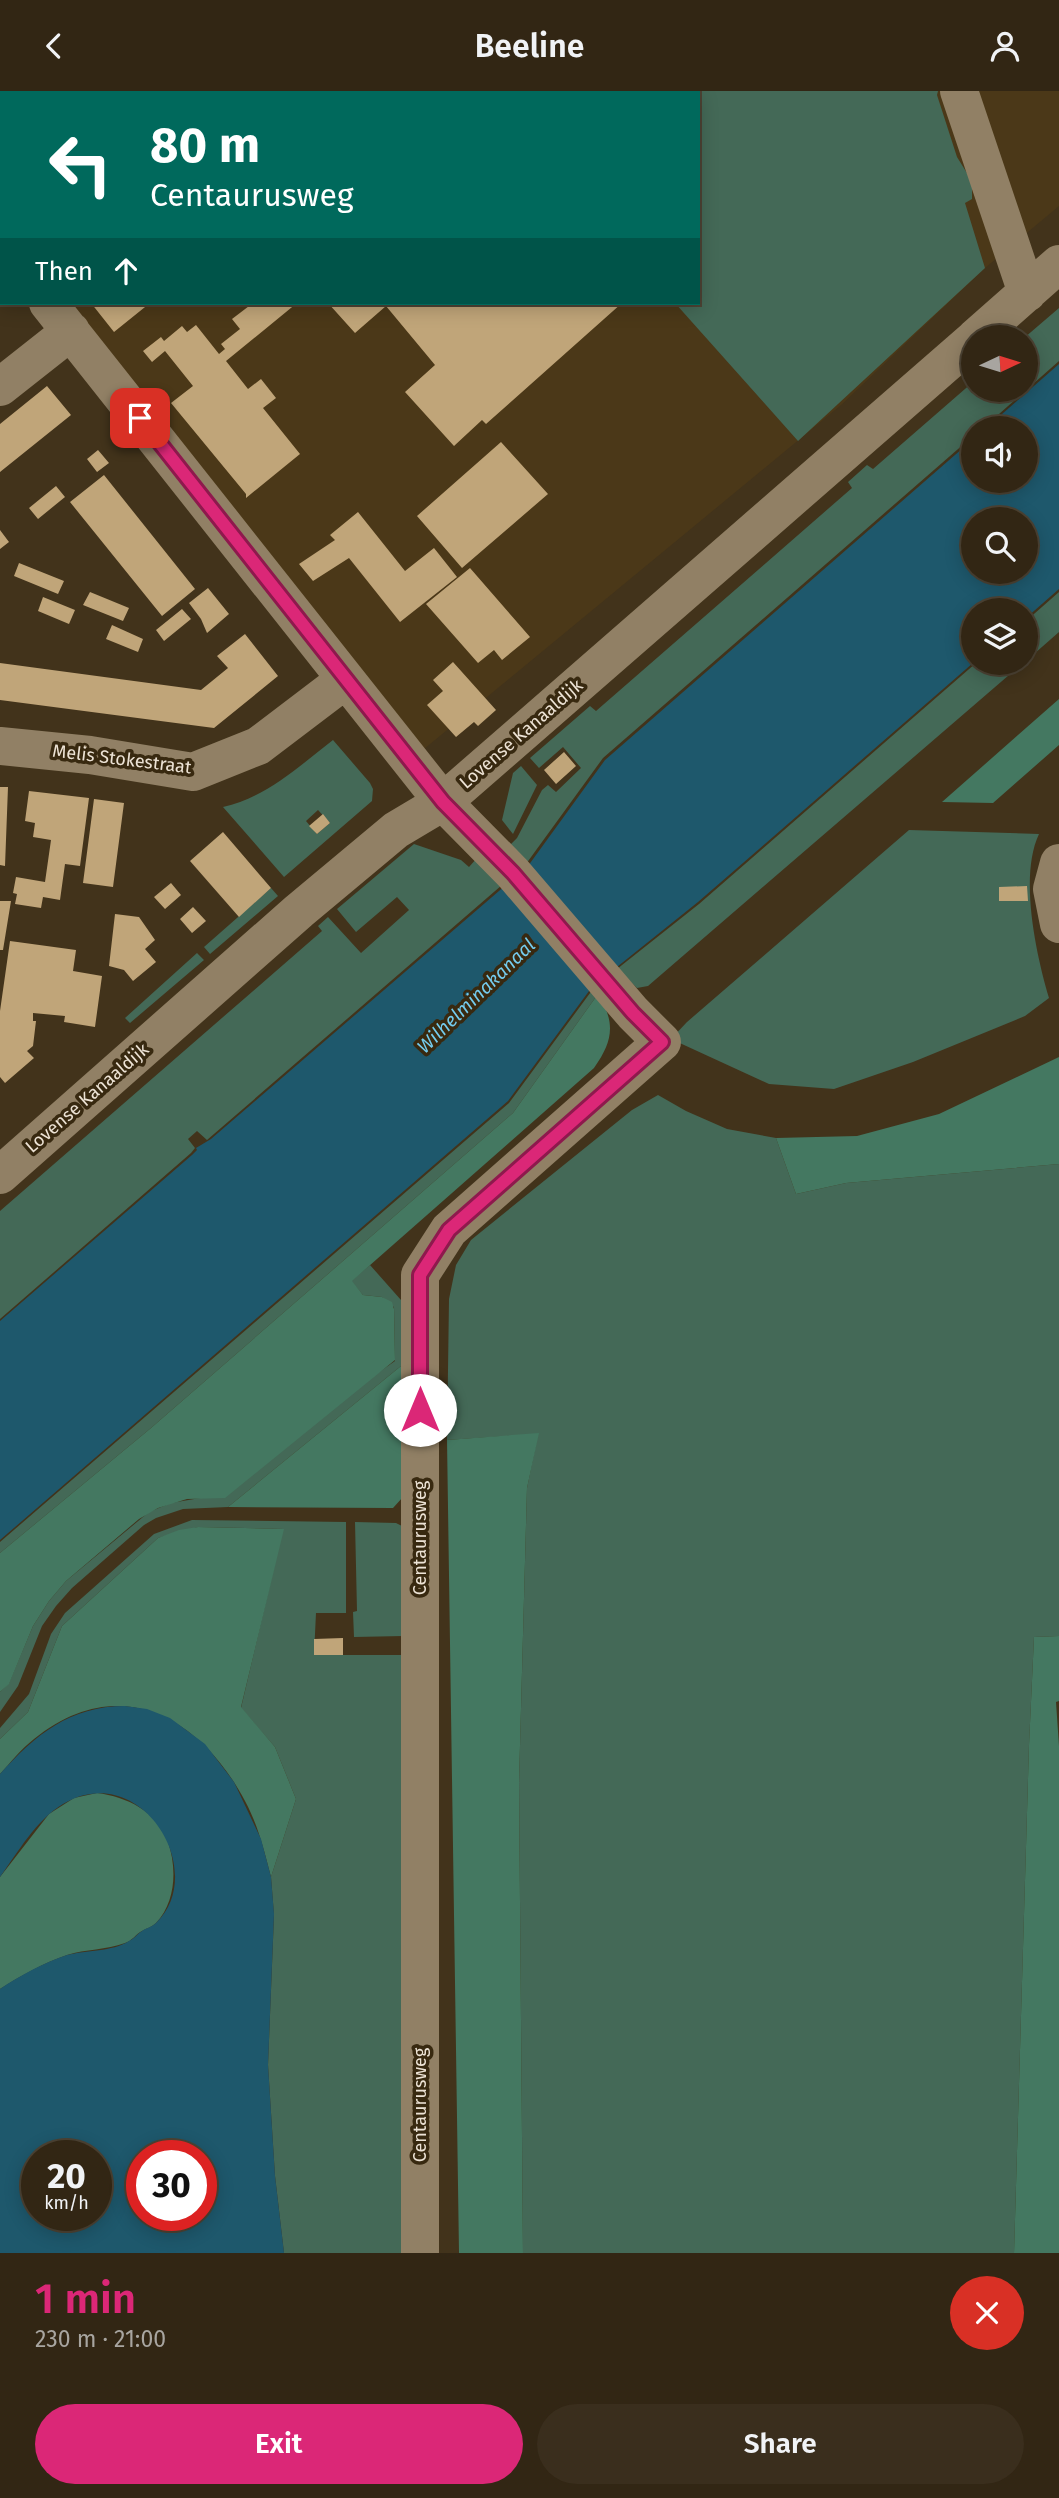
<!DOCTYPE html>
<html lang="en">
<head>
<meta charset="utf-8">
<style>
	body { margin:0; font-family:"Fira Sans",sans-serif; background:#3a2e1d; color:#f1f3f6; height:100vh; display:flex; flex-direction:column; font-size:26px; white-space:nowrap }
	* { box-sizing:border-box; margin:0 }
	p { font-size:23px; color:#a8a5a0 }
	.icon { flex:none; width:38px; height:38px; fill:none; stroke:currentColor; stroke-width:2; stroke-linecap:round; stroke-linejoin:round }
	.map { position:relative; height:2162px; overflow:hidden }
	.drawer { display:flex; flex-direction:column; background:#322614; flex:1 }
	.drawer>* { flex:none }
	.guide { position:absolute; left:0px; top:0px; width:700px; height:214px; box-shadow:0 4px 18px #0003,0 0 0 2px #4d4334; background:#00695c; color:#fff; overflow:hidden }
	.needle { width:46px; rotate:86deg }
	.controls { position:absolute; left:961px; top:234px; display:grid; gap:14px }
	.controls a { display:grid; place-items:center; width:77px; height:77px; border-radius:50%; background:#322614; box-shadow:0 4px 18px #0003,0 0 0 2px #4d4334; font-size:35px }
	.speed { position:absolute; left:21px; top:2049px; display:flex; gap:14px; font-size:35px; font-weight:700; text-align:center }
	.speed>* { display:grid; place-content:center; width:91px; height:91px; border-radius:50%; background:#322614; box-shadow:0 4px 18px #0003,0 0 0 2px #4d4334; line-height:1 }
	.speed small { font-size:18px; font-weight:400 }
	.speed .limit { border:10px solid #d22; background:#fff; color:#111 }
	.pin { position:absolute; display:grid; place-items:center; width:60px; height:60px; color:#fff; margin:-30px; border-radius:14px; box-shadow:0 4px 10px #0006 }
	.me { position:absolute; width:77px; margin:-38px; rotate:0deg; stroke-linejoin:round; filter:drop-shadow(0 0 5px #0008) }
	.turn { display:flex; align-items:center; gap:24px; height:147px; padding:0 35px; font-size:32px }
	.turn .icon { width:91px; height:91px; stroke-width:2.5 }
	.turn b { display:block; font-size:49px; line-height:60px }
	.then { display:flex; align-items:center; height:66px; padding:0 35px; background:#0003; gap:14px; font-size:26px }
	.round { display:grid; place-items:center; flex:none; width:74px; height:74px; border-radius:37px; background:#3a2e1d }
	.headline { display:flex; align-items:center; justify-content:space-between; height:119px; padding:0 35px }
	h1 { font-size:42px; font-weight:600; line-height:52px; color:#db2777 }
	.primary-button { display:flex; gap:14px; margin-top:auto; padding:14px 35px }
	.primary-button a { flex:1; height:80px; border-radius:42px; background:#db2777; color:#fff; font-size:28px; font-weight:600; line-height:80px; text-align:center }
	.primary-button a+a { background:#3a2e1d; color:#f1f3f6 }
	header { display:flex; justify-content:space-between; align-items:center; height:91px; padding:0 35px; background:#322614; font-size:32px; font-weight:600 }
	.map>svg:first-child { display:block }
	.built { fill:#4b3818 }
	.green { fill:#446957; fill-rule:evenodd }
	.forest { fill:#447861 }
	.water { fill:#1e586c; fill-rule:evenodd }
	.building { fill:#c0a579 }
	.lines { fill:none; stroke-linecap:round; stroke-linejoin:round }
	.minor { stroke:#918065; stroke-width:38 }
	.route-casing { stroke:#8e194d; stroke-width:18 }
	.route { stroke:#db2777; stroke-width:12 }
	.labels { text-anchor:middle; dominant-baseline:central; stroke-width:7; stroke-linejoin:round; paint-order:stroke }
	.street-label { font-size:18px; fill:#ede3d5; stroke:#382910 }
	.water-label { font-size:19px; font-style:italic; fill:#74ccee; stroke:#382910 }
</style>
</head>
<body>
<header><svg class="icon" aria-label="back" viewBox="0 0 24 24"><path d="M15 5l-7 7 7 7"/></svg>Beeline<svg class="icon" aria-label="person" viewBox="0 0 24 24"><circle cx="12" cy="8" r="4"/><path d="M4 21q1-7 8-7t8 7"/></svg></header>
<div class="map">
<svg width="1059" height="2162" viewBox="0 0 1059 2162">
	<rect width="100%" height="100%" fill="#42331b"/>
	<!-- built -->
	<path class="built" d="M0,0H1059V115L985,177L841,314L418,663L67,212H698V2H2V127Z"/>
	<!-- green -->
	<path class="green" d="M513,0H938L937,4L957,66L975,95L972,98V108L965,112L985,177L798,350L675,212H698V2H511Z
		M1059,217V270L982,338H973V345L603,667L526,773L510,754L517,747L542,699L548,694L556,701L581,677L563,656L539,677L530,667L590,615L596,620L852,397L848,391L867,374L873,378L973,291V299H1026L1024,247Z
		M1059,501V541L1026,570V530Z
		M976,572H1023L648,895L637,897L617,878L699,813Z
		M333,649L370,692L373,698L372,710L284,786L223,716C267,706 298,676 333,649ZM318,719L330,732L317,743L306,730Z
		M521,675L537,694L513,743L502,729L513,682Z
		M909,739L1039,743C1019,785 1036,863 1049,907L1025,925L913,971L834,998L769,993L671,948L687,931Z
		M414,753L461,769L469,776L477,767L502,794L207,1049L197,1040L188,1048L195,1057L191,1062L0,1228V1120L322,840L318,835L328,826L361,862L409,819L397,806L356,841L337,818Z
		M271,797L278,805L210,863L204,856Z
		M197,862L204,869L130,932L125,927Z
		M593,898L598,903L513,1022L151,1337L0,1462V1451L509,1012Z
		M658,1004L686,1020L727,1038L776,1047L796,1103L846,1092L1059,1073V1545L1034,1546L1029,1654L1014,2162H523L519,1692L527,1397L538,1343L447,1349L449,1208L456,1174L471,1149L632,1019Z
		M370,1174L401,1209V1275L228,1416L183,1418L156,1427L144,1434L72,1497L56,1515L42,1535L18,1595L0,1621V1601L9,1592L33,1535L49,1510L66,1490L149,1421L171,1412L200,1407L395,1270L394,1216L382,1206L363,1204L351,1190Z
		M192,1429L346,1431V1522H316L314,1564H404L410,2162H284L275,2085L268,1974L274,1824L271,1786L296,1708L275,1656L241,1617L283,1438L198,1436L158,1447L62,1535L28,1621L0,1648V1637L29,1603L51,1543L65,1522L154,1443Z
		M355,1431L396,1432L402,1435L404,1545L354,1546L353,1521L357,1520Z"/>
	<!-- forest -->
	<path class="forest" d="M1059,608V654L993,712L942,711Z
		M598,903C616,932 613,950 594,977L352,1190L363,1204L382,1206L392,1211L394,1218L395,1269L225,1407L187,1408L158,1417L139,1428L66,1490L49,1510L33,1535L9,1593L0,1601V1462L151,1337L513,1022Z
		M1059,966V1073L846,1092L796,1103L776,1047L857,1045L939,1023Z
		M401,1275L403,1406L393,1417L228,1416Z
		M539,1342L527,1397L519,1692L523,2162H459L447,1349Z
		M198,1436L284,1438L241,1616L275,1656L296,1708L271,1786C264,1759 258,1734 245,1710C200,1625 118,1580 34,1648C21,1658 11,1671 0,1683V1648L28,1621L62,1535L158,1447L179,1439Z
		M1059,1545V1610L1056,1611L1059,1655V2162H1014L1029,1654L1034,1546Z
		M97,1702C127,1706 157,1720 168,1751C177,1777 176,1811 156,1832C152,1836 147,1837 142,1840C136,1843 132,1850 125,1852C106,1859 86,1858 67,1864C44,1872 20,1885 0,1898V1786L49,1723L74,1707Z"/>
	<!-- water -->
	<path class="water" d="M1059,273V498L1026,527V520H973V572L698,811L592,896L508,1010L0,1449V1230L192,1064L197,1059L196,1057L211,1048L528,775L605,669L971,350L973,348V390H1026V338H985ZM973,429H1026V481H973Z
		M125,1615L147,1618L170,1627L205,1653L234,1691L261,1748L271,1786L274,1823L268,1974L275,2085L284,2162H0V1898C19,1885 45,1871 67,1864C86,1859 112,1861 129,1850C134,1848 137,1843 142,1840C146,1837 152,1836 156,1832C210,1780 140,1667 63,1713C36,1729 18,1761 0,1786V1683C35,1644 70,1615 125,1615ZM37,2065H96V2124H37ZM142,2065H201V2124H142Z"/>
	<!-- building -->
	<path class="building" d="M91,212H150L114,241Z
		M253,212H297L226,270L248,298L261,288L276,307L263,317L300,363L246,407V403L171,312L193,295L165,260L152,271L143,260L161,246L164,250L182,235L187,241L196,234L219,263L225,258L221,253L240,238L232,228Z
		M328,212H622L486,333L482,329L454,355L405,301L435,274L386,215L355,242Z
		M47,295L71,324L0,381V333Z
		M501,351L548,403L462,477L417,425Z
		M98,359L109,372L97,381L87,368Z
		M104,384L195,498L162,525L70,411Z
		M56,395L65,406L38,428L29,417Z
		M358,421L405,480L434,457L457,486L400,531L349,467L313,490L299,473L335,449L330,444Z
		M0,439L9,451L0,458Z
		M19,472L64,490L58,503L14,485Z
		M470,477L530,546L502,569L494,559L478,572L426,513Z
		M208,497L229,523L207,542L201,528L189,512Z
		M90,501L129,517L123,530L83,514Z
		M43,506L75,519L69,533L38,520Z
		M182,518L191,528L164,550L156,539Z
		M112,534L143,548L138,561L106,548Z
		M245,543L278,585L214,637L0,609V572L201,599L228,577L217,565Z
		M453,571L496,619L478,635L474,631L456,646L427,614L443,600L433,589Z
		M564,661L576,675L556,693L544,679Z
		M0,696H8L5,775L0,774Z
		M29,700L89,707L80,775L65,773L60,809L43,806L41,817L15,813L17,803L13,802L16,786L45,791L51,749L33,746L35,732L25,730Z
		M94,708L124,712L113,796L83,792Z
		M323,723L330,732L317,743L309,735Z
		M223,741L271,797L239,826L190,770Z
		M171,792L181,804L165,818L154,806Z
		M1027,795L1028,810H999V796Z
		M0,810H11L3,859H0Z
		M193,816L206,830L192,842L180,828Z
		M115,823L139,826L155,849L145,858L156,871L133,890L124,879L109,875Z
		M10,850L76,859L73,880L102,885L95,936L64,931L65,925L33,922V930H36L33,955L27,960L34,967L5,992L0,986V920Z
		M343,1547V1564H314V1548Z"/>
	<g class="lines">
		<!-- minor -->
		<path class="minor" d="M959,0L1027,202
			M0,152L2,155
			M48,212L443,711L513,782L633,922L662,951L449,1139L420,1184V2162
			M975,247L1059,173
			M0,296L71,240
			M0,655L90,664L193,681L258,655L345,589
			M1059,772L1052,798L1059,833
			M0,1084L299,820L396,739L443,711L973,249"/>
	</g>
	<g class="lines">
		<!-- route casing -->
		<g class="route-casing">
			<path id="route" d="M140,327L443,711L513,782L633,922L662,951L449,1139L420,1184V1319"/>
		</g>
		<!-- route -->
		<use href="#route" class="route"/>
	</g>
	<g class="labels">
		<!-- street labels -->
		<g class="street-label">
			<text transform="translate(521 643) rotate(-41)">Lovense Kanaaldijk</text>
			<text transform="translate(122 668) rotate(7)">Melis Stokestraat</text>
			<text transform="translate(87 1007) rotate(-41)">Lovense Kanaaldijk</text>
			<text transform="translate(420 1447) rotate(-90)">Centaurusweg</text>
			<text transform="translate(420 2014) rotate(-90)">Centaurusweg</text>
		</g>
		<!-- water labels -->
		<g class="water-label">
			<text transform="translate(476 905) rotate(-44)">Wilhelminakanaal</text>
		</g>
	</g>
</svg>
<div class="controls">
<a><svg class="needle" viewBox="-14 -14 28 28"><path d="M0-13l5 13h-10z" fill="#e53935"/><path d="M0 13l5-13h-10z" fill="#a8a5a0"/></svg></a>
<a><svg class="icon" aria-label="sound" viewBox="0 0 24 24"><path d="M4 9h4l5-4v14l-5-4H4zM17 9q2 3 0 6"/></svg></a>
<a><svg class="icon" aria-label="search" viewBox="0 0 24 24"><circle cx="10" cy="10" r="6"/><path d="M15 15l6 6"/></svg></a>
<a><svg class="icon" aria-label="layers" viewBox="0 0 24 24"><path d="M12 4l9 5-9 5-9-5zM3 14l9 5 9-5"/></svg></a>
</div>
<div class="speed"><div>20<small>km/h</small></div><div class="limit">30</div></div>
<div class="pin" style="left:140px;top:327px;background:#d93025"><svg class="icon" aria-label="arrive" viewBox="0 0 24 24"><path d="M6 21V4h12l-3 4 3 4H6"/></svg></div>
<svg class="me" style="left:420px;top:1319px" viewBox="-20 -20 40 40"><circle r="19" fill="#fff"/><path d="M0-13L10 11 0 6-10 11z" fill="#db2777"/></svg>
<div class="guide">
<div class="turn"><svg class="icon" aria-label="left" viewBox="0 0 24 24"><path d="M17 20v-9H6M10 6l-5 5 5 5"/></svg><div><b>80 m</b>Centaurusweg</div></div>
<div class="then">Then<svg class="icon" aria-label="ahead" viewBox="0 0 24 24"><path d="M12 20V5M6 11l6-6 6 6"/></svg></div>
</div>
</div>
<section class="drawer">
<div class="headline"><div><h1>1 min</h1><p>230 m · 21:00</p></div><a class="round" style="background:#d93025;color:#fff"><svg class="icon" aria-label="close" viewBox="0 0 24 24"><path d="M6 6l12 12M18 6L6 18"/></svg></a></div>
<div class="primary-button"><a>Exit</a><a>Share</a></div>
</section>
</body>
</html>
